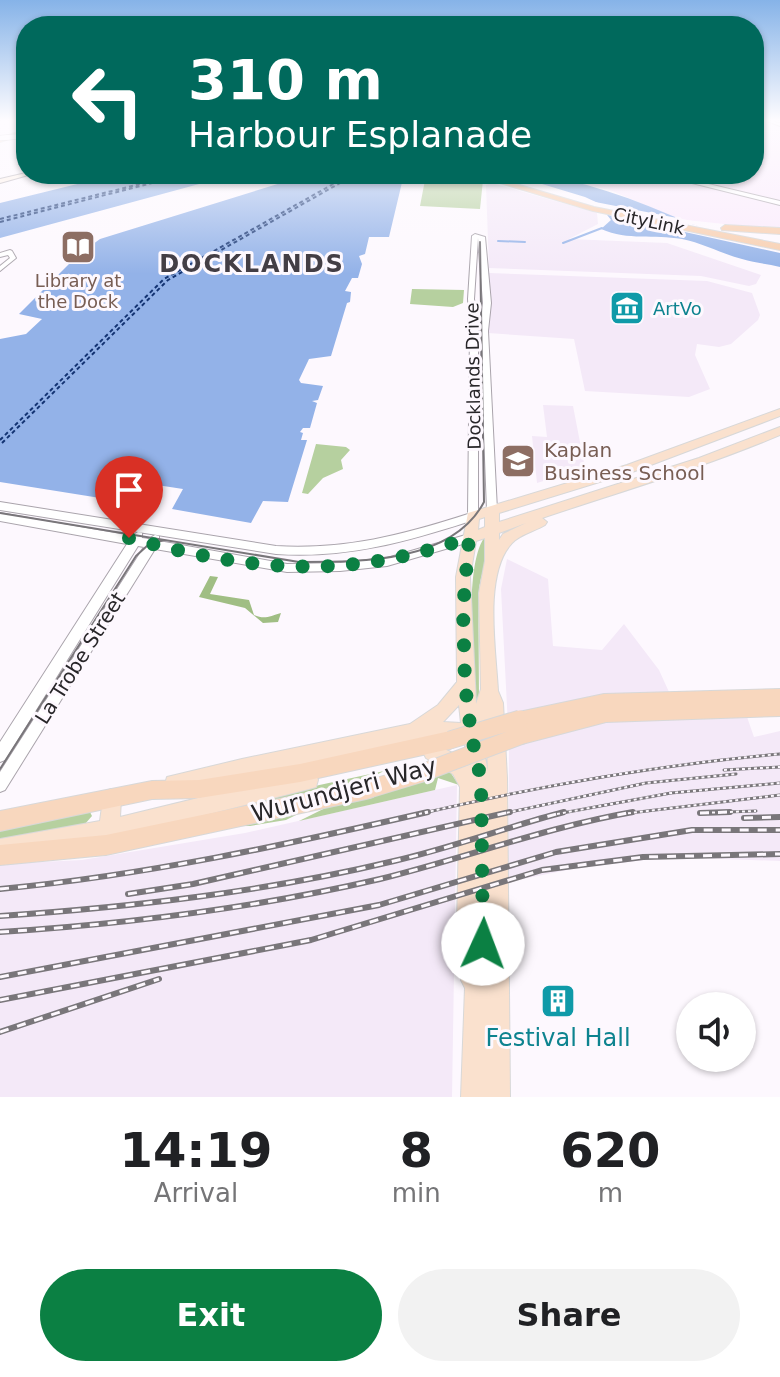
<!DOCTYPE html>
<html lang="en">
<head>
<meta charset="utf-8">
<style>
	body { margin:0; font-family:"DejaVu Sans",sans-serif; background:#f2f2f2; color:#202124; height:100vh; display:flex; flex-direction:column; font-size:30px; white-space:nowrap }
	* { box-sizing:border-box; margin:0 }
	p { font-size:26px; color:#757577 }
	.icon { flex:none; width:44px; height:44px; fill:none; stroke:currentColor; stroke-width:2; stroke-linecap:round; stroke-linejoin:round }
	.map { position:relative; height:1097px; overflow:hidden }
	.panel { display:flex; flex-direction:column; background:#fff; flex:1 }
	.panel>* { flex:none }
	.banner { position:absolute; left:16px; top:16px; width:748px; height:168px; border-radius:32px; box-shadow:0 2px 6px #0004; background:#00695c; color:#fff; overflow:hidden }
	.buttons { position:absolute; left:676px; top:992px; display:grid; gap:16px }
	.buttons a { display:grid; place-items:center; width:80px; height:80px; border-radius:50%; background:#fff; box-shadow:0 2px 6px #0004; font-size:40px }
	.pin { position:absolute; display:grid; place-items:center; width:68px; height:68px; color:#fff; margin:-82px -34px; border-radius:50% 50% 50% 0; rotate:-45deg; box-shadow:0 0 8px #0007 }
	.pin .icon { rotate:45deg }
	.me { position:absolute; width:88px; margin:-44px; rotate:2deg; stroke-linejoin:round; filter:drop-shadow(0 0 6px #0008) }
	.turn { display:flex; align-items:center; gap:28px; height:168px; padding:0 40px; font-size:36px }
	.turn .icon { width:104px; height:104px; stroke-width:2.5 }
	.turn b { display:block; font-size:56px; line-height:68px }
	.eta { display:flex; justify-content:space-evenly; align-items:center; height:136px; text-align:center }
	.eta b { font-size:48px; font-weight:800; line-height:56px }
	.primary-button { display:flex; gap:16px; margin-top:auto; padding:16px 40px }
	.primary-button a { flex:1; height:92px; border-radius:48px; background:#0b8043; color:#fff; font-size:32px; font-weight:800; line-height:92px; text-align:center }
	.primary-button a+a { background:#f2f2f2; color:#202124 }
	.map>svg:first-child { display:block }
	.built { fill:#f4e9f8 }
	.industrial { fill:#faeafc }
	.green { fill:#b6d09f }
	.forest { fill:#a0be84 }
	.water { fill:#93b2e8 }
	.pier { fill:#fdf8fe }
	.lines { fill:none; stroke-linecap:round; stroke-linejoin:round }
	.stream { stroke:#93b2e8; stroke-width:2 }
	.ferry { stroke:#143473; stroke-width:2; stroke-dasharray:4 3; stroke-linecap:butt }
	.tertiary-casing { stroke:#aaa4ac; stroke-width:2 }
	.secondary-casing { stroke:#aaa4ac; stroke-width:2 }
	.primary-casing { stroke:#d8d8d8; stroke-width:2 }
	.trunk-casing { stroke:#d8d8d8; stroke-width:2 }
	.motorway-casing { stroke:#d8d8d8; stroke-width:2 }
	.tertiary { fill:#fff; fill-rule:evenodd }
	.secondary { fill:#fdf0e6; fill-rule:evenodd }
	.primary { fill:#fae1ce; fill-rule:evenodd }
	.trunk { fill:#f8d7be; fill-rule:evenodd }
	.motorway { fill:#f7cdad; fill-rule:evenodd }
	.tram { stroke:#79767a; stroke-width:2 }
	.rail-far1-casing { stroke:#79767a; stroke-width:3 }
	.rail-casing { stroke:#79767a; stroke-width:6 }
	.rail-far1 { stroke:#fdf8fe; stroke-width:2; stroke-dasharray:3; stroke-linecap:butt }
	.rail { stroke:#fdf8fe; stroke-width:3; stroke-dasharray:9; stroke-linecap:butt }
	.tertiary-bridge-casing { stroke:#aaa4ac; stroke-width:6; stroke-linecap:butt }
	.trunk-bridge-casing { stroke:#d8d8d8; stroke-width:19; stroke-linecap:butt }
	.tertiary-bridge { stroke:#fff; stroke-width:5 }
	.trunk-bridge { stroke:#f8d7be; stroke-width:17 }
	.route { stroke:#0b8043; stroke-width:14; stroke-dasharray:0 25.2 }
	.labels { text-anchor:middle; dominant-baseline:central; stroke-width:6; stroke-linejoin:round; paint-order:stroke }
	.far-street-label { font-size:18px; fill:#282629; stroke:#fdf8fe }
	.far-education-label { font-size:18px; fill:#785e54; stroke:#fdf8fe }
	.far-culture-label { font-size:18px; fill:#0d838f; stroke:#fdf8fe; text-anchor:start }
	.education-label { font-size:20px; fill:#785e54; stroke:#fdf8fe; text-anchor:start }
	.street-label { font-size:20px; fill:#282629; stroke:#fdf8fe }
	.far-district-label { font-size:24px; font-weight:bold; letter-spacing:2px; fill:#433e45; stroke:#fdf8fe }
	.near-street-label { font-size:24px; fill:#282629; stroke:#fdf8fe }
	.near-culture-label { font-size:24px; fill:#0d838f; stroke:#fdf8fe }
</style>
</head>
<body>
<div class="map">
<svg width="780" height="1097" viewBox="0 0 780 1097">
	<rect width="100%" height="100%" fill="#fdf8fe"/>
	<!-- built -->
	<path class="built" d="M492,183L597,213L598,224L569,239L667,243L761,275L756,284L749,286L701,276L489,268L486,185Z
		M489,273L707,281L752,293L760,315L758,320L731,344L719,347L697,344L695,355L710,389L689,397L585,391L574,339L488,333L486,274Z
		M543,405L573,406L585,468L537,483L532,436L547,437Z
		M507,559L548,579L553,646L602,650L624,624L659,670L679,714L747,717L754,737L780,731V861L670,857L577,868L508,882L509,746L501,589Z
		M457,785L452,1097H0V864L82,860L245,833Z"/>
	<!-- industrial -->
	<path class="industrial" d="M754,121H780V227L743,226L677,219L610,190L535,174H754Z"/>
	<!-- green -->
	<path class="green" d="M465,174L483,180L480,209L420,206L425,180L465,182L453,179Z
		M412,289L464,290L463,303L453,307L410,304Z
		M316,444L346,447L350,450L341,460L343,469L323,478L308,494L302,493Z
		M484,538L488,542C489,559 480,574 479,591C478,627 479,663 479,699L475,707C473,669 464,567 484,538Z
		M433,761L444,763L459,785L438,778L435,790L299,821L408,767Z
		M384,771L286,820L250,826L165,827L255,799Z
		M90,812L92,816L85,824L0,843V827Z"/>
	<!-- forest -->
	<path class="forest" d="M210,576L218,577L210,594L249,600L254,615C265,620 270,616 281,613L278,622L263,623L245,608L199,597Z"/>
	<!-- water -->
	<path class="water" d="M118,174H236L0,238V203Z
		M310,174H404L389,237H369L365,254L359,256L362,264L358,278H352L345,291L351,292L350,302L347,303L331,356L309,359L299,380L301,383L323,386L318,400L312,401L317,403L310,428H303L300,432L303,433L301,440H307L288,502L263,501L251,523L172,509L183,489L157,485L144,505L0,482V339L26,334L42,319L19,314L78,255L100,239Z
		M509,174C570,174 625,196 680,219C712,233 747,241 780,251V267C768,264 755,263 742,259C722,254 703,243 682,239C653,234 629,241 601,229L611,220L598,203L585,197Z"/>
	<!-- pier -->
	<path class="pier" d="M580,199L713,225L723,229L691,224L742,235L780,247V253L599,213L595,205Z"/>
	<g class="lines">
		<!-- stream -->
		<path class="stream" d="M498,241L525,242
			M563,243L602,228"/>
		<!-- ferry -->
		<path class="ferry" d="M0,219L180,174
			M0,222L187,174
			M0,440L164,279L351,174
			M2,443L168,280L356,174"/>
		<!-- tertiary casing -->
		<g class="tertiary-casing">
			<path id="tertiary" d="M769,121L780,123V126L770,122Z
				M675,174H681L696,181L780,201V205L692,183Z
				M475,234L485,237L491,303L488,331L497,510L496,513H488L487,510L480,331L483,303L478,238L474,299L478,329V516L477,519C409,541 348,559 276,554L0,510V502L276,546C345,550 403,535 468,514L470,329L468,299L472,236Z
				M10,250L12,251L16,258L0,271V266L10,258L8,255L0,257V253Z
				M0,513L132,536L138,532L142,533V538L149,539L155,535L159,536V541L287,564L340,563L387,558L469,534L474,538L473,541L387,566L340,571L287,572L155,549L5,790L0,792V772L144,547L138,546L5,760L0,762V742L127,544L0,521Z"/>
		</g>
		<!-- secondary casing -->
		<g class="secondary-casing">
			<path id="secondary" d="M26,173L32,174L0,183V179Z"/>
		</g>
		<!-- primary casing -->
		<g class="primary-casing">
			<path id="primary" d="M780,409V416L635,471L499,513V522L699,458L780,427V435C702,468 622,491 542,518L547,522L545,525C535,531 519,535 512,543C483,574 496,651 498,691L503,703L507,778L510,1097H461L465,988L461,980L457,925L460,787L453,774L426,758L423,752L426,746L432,743L467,760L469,765L464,741L443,738L414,741L174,793L167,791L165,784L167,777L242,759L410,724L438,705L457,682L456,577L468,513L627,465ZM485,517V527L478,530L479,519ZM526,523L503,534L499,540V533ZM485,538V561L479,593L481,689L476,704L470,577L476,541ZM459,705L461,723L443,722ZM486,724L488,771L480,735Z
				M309,771L316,773L318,780L316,787L309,789L109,839L0,859V839L100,821L104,792L111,789L118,792L121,799L120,817Z"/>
		</g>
		<!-- trunk casing -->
		<g class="trunk-casing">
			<path id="trunk" d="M780,689V716L606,722L522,744L516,741L513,735L516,729L520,727L514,725L511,719L514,713L604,694Z
				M450,731L456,734L459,740L456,746L450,749L300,782L199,798L152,799L0,831V811L152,781L199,780L300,764Z
				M366,781L373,783L375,790L373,797L366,799L106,855L0,865V845L106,835Z"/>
		</g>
		<!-- motorway casing -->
		<g class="motorway-casing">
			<path id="motorway" d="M26,129V133L0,142V138Z
				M470,174H482L594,207L780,244V250L593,211Z
				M725,225L780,228V234L722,230L721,228Z"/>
		</g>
		<!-- tertiary -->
		<use href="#tertiary" class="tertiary"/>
		<!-- secondary -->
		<use href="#secondary" class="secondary"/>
		<!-- primary -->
		<use href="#primary" class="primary"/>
		<!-- trunk -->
		<use href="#trunk" class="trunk"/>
		<!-- motorway -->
		<use href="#motorway" class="motorway"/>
		<!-- tram -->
		<path class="tram" d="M0,513L299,562C360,562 452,563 484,502L480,242
			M0,769L136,556L148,545L164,540"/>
		<!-- rail-far1 casing -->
		<g class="rail-far1-casing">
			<path id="rail-far1" d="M724,770L780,767
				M700,813L756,811
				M419,814C539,786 657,765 780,754
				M501,814L646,783L736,774
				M557,814L671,793L780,783
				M622,814L780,795"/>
		</g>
		<!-- rail casing -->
		<g class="rail-casing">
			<path id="rail" d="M700,813L730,812
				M744,818L780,817
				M0,889C147,875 285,845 428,812
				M128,894L193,884L510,812
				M0,916C132,907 264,892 394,861C451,848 507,827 564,812
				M0,932C128,924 255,908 380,879C465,858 547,827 633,812
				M0,977L379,905L556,852L692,830H780
				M0,1000L311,940L542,870L643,857L780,854
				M0,1032L159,979"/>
		</g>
		<!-- rail-far1 -->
		<use href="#rail-far1" class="rail-far1"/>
		<!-- rail -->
		<use href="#rail" class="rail"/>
		<!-- tertiary-bridge casing -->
		<g class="tertiary-bridge-casing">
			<path id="tertiary-bridge" d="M0,138L26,136"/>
		</g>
		<!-- trunk-bridge casing -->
		<g class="trunk-bridge-casing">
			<path id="trunk-bridge" d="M450,740L520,719
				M366,790L419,774L522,735"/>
		</g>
		<!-- tertiary-bridge -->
		<use href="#tertiary-bridge" class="tertiary-bridge"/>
		<!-- trunk-bridge -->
		<use href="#trunk-bridge" class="trunk-bridge"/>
	</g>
	<!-- sky -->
	<linearGradient id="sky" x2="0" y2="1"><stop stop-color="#86b3e8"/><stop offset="0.44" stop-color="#fefcff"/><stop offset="1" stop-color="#fefcff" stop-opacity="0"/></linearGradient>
	<rect width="780" height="274" fill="url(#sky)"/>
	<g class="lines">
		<!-- route -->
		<path class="route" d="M129,538C255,572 344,580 469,538L463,609L465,684L471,733L481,780L483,944"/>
	</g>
	<!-- icons -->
	<defs>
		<g id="library-square" transform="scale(1.8)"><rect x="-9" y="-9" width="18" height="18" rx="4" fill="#8d6e63" stroke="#fdf8fe"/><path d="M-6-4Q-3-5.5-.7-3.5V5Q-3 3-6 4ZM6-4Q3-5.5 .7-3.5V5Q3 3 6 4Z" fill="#fff"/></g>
		<g id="museum-square" transform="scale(1.8)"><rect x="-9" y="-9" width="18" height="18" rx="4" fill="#0f9aa8" stroke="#fdf8fe"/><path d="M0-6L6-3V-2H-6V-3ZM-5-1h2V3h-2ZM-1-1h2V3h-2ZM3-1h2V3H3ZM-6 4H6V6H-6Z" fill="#fff"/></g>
		<g id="university-square" transform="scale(1.8)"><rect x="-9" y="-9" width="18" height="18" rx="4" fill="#8d6e63" stroke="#fdf8fe"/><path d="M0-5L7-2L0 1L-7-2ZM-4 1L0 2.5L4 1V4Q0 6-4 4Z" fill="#fff"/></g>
		<g id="building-square" transform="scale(1.8)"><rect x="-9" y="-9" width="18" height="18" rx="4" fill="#0f9aa8" stroke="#fdf8fe"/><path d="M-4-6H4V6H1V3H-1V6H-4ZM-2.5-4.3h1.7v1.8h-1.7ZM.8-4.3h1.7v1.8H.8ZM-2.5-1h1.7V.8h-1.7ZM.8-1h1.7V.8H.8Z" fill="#fff"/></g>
	</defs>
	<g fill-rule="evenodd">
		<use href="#library-square" x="78" y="247"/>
		<use href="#museum-square" x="627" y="308"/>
		<use href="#university-square" x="518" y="461"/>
		<use href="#building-square" x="558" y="1001"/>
	</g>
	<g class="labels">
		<!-- far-street labels -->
		<g class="far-street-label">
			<text transform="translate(649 221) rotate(12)">CityLink</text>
			<text transform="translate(473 376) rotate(-91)">Docklands Drive</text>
		</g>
		<!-- far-education labels -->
		<g class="far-education-label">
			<text x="78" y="280">Library at<tspan x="78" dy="21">the Dock</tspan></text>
		</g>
		<!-- far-culture labels -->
		<g class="far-culture-label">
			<text x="653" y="308">ArtVo</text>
		</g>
		<!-- education labels -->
		<g class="education-label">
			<text x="544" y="450">Kaplan<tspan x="544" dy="23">Business School</tspan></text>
		</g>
		<!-- street labels -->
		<g class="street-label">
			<text transform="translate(80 658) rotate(-58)">La Trobe Street</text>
		</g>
		<!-- far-district labels -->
		<g class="far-district-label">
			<text x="252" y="264">DOCKLANDS</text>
		</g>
		<!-- near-street labels -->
		<g class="near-street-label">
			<text transform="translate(344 790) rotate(-15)">Wurundjeri Way</text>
		</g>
		<!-- near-culture labels -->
		<g class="near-culture-label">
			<text x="558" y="1038">Festival Hall</text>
		</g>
	</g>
</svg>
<div class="buttons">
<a><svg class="icon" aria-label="sound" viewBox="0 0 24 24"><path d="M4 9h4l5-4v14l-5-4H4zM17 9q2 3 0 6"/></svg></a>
</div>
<div class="pin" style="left:129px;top:538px;background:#d93025"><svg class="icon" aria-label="arrive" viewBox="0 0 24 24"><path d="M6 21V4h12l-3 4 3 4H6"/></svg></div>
<svg class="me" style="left:483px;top:944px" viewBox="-20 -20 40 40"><circle r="19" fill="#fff"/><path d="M0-13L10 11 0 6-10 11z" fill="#0b8043"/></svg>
<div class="banner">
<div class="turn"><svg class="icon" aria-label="left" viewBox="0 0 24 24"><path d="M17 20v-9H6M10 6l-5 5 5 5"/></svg><div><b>310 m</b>Harbour Esplanade</div></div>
</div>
</div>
<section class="panel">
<div class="eta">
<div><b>14:19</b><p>Arrival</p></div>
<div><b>8</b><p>min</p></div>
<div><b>620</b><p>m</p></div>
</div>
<div class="primary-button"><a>Exit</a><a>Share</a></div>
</section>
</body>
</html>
